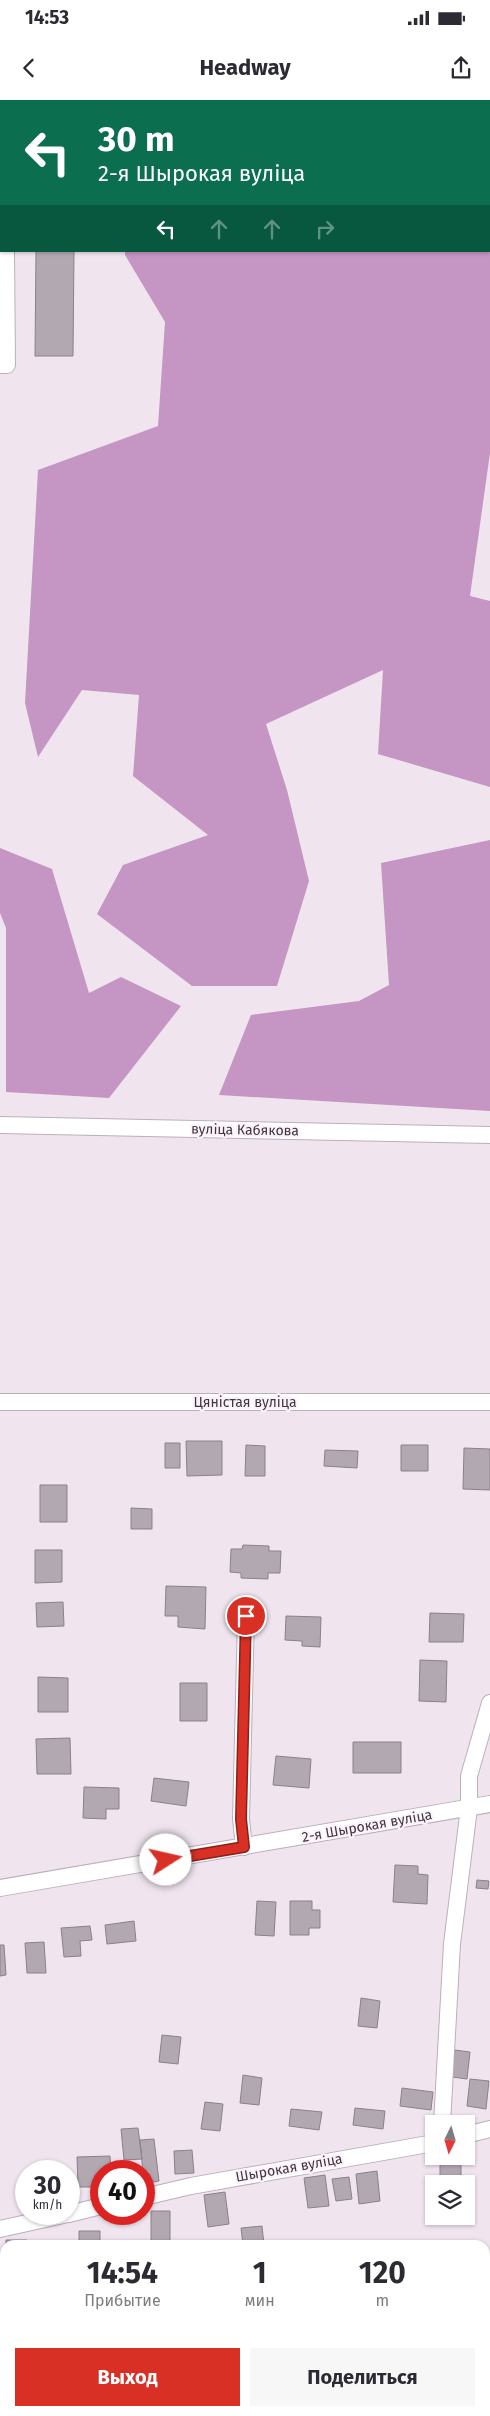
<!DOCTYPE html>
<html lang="ru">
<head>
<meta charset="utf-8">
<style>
	body { margin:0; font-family:"Fira Sans",sans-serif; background:#f7f7f7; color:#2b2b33; height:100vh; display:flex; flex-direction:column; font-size:19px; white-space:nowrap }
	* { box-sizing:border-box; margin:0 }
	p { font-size:16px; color:#7c7c81 }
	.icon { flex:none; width:28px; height:28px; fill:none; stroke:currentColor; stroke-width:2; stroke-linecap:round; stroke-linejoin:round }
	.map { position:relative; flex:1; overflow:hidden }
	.side { position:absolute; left:0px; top:2140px; width:490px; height:176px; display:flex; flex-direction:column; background:#fff; border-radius:15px 15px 0 0; box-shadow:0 1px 4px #0004 }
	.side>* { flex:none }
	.hud { position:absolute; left:0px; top:0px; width:490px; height:152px; box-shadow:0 1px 4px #0004; background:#0b6e4f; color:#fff; overflow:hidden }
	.needle { width:32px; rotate:185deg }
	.fabs { position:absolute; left:425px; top:2015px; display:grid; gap:10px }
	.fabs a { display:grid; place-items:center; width:50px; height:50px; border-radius:0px; background:#fff; box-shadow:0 1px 4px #0004; font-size:25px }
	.speed { position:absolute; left:15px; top:2060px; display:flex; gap:10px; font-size:25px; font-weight:700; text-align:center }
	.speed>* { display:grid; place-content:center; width:65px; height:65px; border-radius:50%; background:#fff; box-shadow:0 1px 4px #0004; line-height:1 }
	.speed small { font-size:12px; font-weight:400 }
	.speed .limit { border:8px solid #d22; background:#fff; color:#111 }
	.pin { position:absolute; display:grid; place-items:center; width:42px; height:42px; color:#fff; margin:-21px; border:2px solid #fff; border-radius:50%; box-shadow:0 1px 5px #0007 }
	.me { position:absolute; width:55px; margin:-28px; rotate:80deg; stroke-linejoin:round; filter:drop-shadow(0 0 4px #0008) }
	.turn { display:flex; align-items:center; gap:18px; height:105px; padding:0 15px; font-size:22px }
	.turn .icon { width:65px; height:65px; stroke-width:2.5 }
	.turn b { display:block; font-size:35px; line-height:42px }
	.lanes { display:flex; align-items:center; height:48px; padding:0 15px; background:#0003; justify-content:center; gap:25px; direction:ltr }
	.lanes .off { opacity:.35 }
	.eta { display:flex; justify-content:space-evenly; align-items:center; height:85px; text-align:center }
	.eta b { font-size:30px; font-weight:700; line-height:35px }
	.action { display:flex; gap:10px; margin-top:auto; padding:10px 15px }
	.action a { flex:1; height:58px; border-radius:0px; background:#d93025; color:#fff; font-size:20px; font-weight:700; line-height:58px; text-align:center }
	.action a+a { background:#f7f7f7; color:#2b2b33 }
	.status { display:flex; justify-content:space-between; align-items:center; height:35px; padding:0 25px; background:#fff; direction:ltr }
	.status svg { height:14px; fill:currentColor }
	header { display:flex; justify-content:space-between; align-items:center; height:65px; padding:0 15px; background:#fff; font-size:22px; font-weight:700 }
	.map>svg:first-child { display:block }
	.forest { fill:#c595c3 }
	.building { fill:#b2a8b2; stroke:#8b818b }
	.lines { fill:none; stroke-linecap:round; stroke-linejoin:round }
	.minor-casing { stroke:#bab0ba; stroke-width:18 }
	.minor { stroke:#fff; stroke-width:16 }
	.route-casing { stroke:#8d1f18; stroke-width:12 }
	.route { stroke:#d93025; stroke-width:9 }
	.labels { text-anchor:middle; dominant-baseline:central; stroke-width:4.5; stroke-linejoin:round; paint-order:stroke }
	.street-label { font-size:14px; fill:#3c383c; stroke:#fdf2fc }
</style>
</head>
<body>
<div class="status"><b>14:53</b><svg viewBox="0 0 49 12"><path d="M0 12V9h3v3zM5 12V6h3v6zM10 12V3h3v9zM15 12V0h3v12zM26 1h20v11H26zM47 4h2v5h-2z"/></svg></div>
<header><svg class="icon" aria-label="back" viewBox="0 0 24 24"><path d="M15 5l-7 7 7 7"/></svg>Headway<svg class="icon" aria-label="share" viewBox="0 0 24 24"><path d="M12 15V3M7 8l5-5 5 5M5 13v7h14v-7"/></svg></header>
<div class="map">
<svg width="490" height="2316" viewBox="0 0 490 2316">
	<rect width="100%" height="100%" fill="#f0e5ef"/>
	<!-- forest -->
	<path class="forest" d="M37,0H490V353L470,496L490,501V687L378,654L383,570L266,624L287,690L309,781L277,886H192L97,814L123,765L208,735L133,676L139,595L82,590L38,657L25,603L38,370L158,326L165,222L125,155V151H489V1Z
		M490,740V1011L219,995L251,915L359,901L389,885L381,763Z
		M0,748L52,769L89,893L121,877L181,906L109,998L6,992V828L0,813Z"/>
	<!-- building -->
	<path class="building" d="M36,151H74L73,256H35Z
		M186,1341H222V1375L187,1376Z
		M165,1343H180V1368H165Z
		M246,1345L265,1346V1376H245Z
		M401,1345H428V1371H401Z
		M464,1348L490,1349V1390L463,1389Z
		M325,1350L358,1351L357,1368L324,1366Z
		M40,1385H67V1422H40Z
		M131,1408L152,1409V1429H131Z
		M243,1445L269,1446V1451H281L280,1473H268V1479L241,1478V1473L230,1472L231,1449H242Z
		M35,1450H62V1482L35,1483Z
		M166,1486L206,1487L205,1529L178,1527V1516H165Z
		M63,1502L64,1526L37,1527L36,1503Z
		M430,1513L464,1514L463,1542H429Z
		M286,1516L321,1517L320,1547L302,1546V1541L285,1540Z
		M420,1560L447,1561L446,1602L419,1601Z
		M38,1577L68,1578V1612H38Z
		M180,1583H207V1621H180Z
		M70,1638L71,1674H37L36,1639Z
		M353,1642H401V1673H353Z
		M276,1656L311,1659L309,1688L273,1685Z
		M154,1678L189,1682L186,1706L151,1701Z
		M84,1687L119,1688V1709H106V1719L83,1718Z
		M395,1765L418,1766V1774L428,1775L427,1804L393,1802Z
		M477,1780L489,1781L488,1789L476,1788Z
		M257,1801L276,1802L274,1836L255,1835Z
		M290,1801H312V1810H320V1828H309V1835H290Z
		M134,1821L136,1841L107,1844L105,1825Z
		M90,1826L92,1840L80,1841L81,1856L64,1857L61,1828Z
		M44,1842L46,1873H27L25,1843Z
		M0,1845H4L6,1875L0,1876Z
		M361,1898L380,1901L377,1928L358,1926Z
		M162,1935L181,1937L178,1964L159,1962Z
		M455,1950L470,1952L467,1979L452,1977Z
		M243,1975L262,1978L259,2005L240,2003Z
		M470,1979L489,1981L486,2009L467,2006Z
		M402,1988L433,1992L431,2010L400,2006Z
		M205,2002L223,2004L220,2031L201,2029Z
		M355,2008L385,2011L383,2029L353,2025Z
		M291,2009L322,2012L319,2030L289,2026Z
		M138,2028L142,2059L124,2060L121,2029Z
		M154,2039L159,2081L144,2084L140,2040Z
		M192,2050L194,2073L175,2074L174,2051Z
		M110,2056L111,2071H101V2087H78L77,2057Z
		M440,2056H461V2083H440Z
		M24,2071H26V2099H21Z
		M377,2071L380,2101L359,2104L356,2074Z
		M325,2075L329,2106L308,2108L304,2078Z
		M349,2077L352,2099L336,2101L332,2079Z
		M225,2092L229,2124L208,2127L204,2095Z
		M151,2111H170V2142H151Z
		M262,2126L264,2145H243L241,2128Z
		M79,2131H100V2145H79Z
		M6,2140H27V2145H6Z
		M424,2311H445V2316H424Z"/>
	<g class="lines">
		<!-- minor casing -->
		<g class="minor-casing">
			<path id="minor" d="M0,90H1
				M0,265H7L6,151
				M0,1025L490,1035
				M0,1302H490
				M244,1747L241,1719L246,1516
				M0,1788L490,1704
				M442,2024L452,1844L469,1708V1676L490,1603
				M466,2035L490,2029
				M144,2097L191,2086L434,2043
				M69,2114L101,2106
				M0,2129L68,2114"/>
		</g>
		<!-- minor -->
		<use href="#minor" class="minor"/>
	</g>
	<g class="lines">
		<!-- route casing -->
		<g class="route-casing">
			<path id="route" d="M166,1760L244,1747L241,1719L246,1516"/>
		</g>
		<!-- route -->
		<use href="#route" class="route"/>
	</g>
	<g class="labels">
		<!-- street labels -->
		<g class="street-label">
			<text transform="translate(245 1030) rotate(1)">вуліца Кабякова</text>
			<text x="245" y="1302">Цяністая вуліца</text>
			<text transform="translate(367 1726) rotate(-10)">2-я Шырокая вуліца</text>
			<text transform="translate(289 2068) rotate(-10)">Шырокая вуліца</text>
		</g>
	</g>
</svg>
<div class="fabs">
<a><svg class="needle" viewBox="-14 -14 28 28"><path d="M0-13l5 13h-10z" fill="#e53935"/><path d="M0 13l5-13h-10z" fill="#7c7c81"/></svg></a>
<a><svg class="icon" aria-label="layers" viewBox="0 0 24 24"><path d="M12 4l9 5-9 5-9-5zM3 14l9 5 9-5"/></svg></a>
</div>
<div class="speed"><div>30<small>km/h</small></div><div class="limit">40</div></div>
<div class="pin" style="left:246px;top:1516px;background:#d93025"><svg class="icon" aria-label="arrive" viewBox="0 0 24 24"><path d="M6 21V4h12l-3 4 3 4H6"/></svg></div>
<svg class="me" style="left:166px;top:1760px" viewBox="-20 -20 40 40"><circle r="19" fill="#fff"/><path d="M0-13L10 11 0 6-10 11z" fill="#d93025"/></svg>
<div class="hud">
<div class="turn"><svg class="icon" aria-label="left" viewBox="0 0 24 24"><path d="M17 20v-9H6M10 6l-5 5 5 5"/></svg><div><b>30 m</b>2-я Шырокая вуліца</div></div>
<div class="lanes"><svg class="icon" aria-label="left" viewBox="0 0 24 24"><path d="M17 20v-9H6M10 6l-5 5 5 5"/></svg><svg class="icon off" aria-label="ahead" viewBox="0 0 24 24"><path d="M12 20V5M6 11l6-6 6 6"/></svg><svg class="icon off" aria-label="ahead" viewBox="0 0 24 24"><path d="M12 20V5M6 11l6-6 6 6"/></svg><svg class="icon off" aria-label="right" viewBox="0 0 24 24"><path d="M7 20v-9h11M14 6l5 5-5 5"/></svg></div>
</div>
<section class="side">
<div class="eta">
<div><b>14:54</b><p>Прибытие</p></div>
<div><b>1</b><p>мин</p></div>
<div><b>120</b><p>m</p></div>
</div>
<div class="action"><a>Выход</a><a>Поделиться</a></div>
</section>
</div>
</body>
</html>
